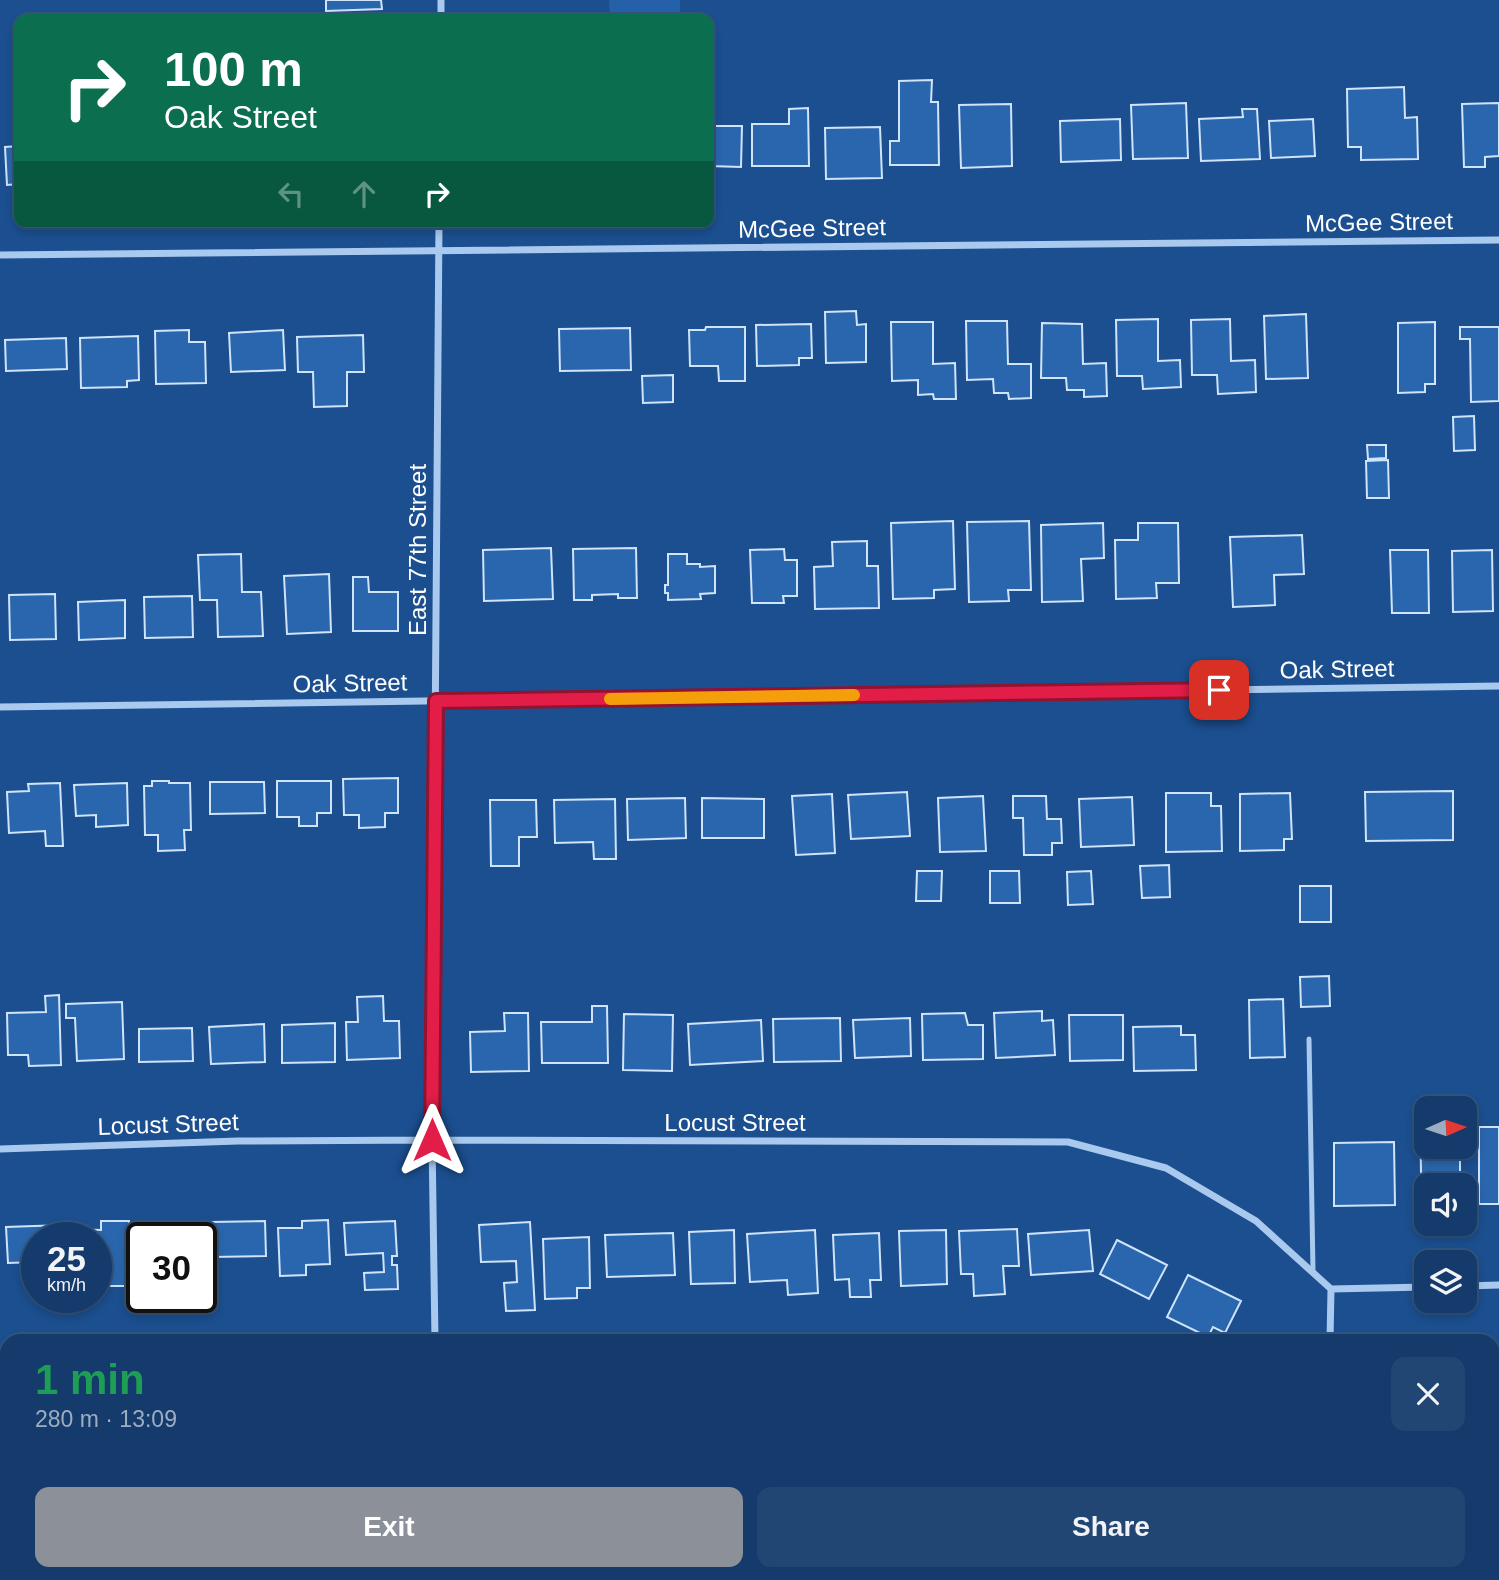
<!DOCTYPE html>
<html lang="en">
<head>
<meta charset="utf-8">
<style>
	body { margin:0; font-family:Arial,sans-serif; background:#214673; color:#f1f3f6; height:100vh; display:flex; flex-direction:column; font-size:26px; white-space:nowrap }
	* { box-sizing:border-box; margin:0 }
	p { font-size:23px; color:#9dadc1 }
	.icon { flex:none; width:38px; height:38px; fill:none; stroke:currentColor; stroke-width:2; stroke-linecap:round; stroke-linejoin:round }
	.map { position:relative; flex:1; overflow:hidden }
	.side { position:absolute; left:0px; top:1334px; width:1500px; height:247px; display:flex; flex-direction:column; background:#143b6b; border-radius:21px 21px 0 0; box-shadow:0 4px 10px #0003,0 0 0 2px #33557e }
	.side>* { flex:none }
	.guide { position:absolute; left:14px; top:14px; width:700px; height:214px; border-radius:14px; box-shadow:0 4px 10px #0003,0 0 0 2px #33557e; background:#0b6e4f; color:#fff; overflow:hidden }
	.needle { width:46px; rotate:87deg }
	.buttons { position:absolute; left:1414px; top:1096px; display:grid; gap:14px }
	.buttons a { display:grid; place-items:center; width:63px; height:63px; border-radius:14px; background:#143b6b; box-shadow:0 4px 10px #0003,0 0 0 2px #33557e; font-size:35px }
	.speed { position:absolute; left:21px; top:1222px; display:flex; gap:14px; font-size:35px; font-weight:700; text-align:center }
	.speed>* { display:grid; place-content:center; width:91px; height:91px; border-radius:50%; background:#143b6b; box-shadow:0 4px 10px #0003,0 0 0 2px #33557e; line-height:1 }
	.speed small { font-size:18px; font-weight:400 }
	.speed .limit { border:4px solid #111; border-radius:10px; background:#fff; color:#111 }
	.pin { position:absolute; display:grid; place-items:center; width:60px; height:60px; color:#fff; margin:-30px; border-radius:14px; box-shadow:0 4px 10px #0006 }
	.me { position:absolute; width:77px; margin:-38px; rotate:0deg; stroke-linejoin:round; filter:drop-shadow(0 0 5px #0008) }
	.turn { display:flex; align-items:center; gap:24px; height:147px; padding:0 35px; font-size:32px }
	.turn .icon { width:91px; height:91px; stroke-width:2.5 }
	.turn b { display:block; font-size:49px; line-height:60px }
	.lanes { display:flex; align-items:center; height:66px; padding:0 35px; background:#0003; justify-content:center; gap:35px; direction:ltr }
	.lanes .off { opacity:.35 }
	.round { display:grid; place-items:center; flex:none; width:74px; height:74px; border-radius:14px; background:#214673 }
	.head { display:flex; align-items:center; justify-content:space-between; height:119px; padding:0 35px }
	h1 { font-size:42px; font-weight:800; line-height:52px; color:#1e9e55 }
	.button { display:flex; gap:14px; margin-top:auto; padding:14px 35px }
	.button a { flex:1; height:80px; border-radius:14px; background:#8c9099; color:#fff; font-size:28px; font-weight:800; line-height:80px; text-align:center }
	.button a+a { background:#214673; color:#f1f3f6 }
	.map>svg:first-child { display:block }
	.green { fill:#2461a8 }
	.building { fill:#2a66ad; stroke:#cfe3fa; stroke-width:2 }
	.lines { fill:none; stroke-linecap:round; stroke-linejoin:round }
	.lane { stroke:#a9c9ee; stroke-width:5 }
	.street { stroke:#a9c9ee; stroke-width:7 }
	.route-casing { stroke:#92132f; stroke-width:18 }
	.route { stroke:#e11d48; stroke-width:12 }
	.slow { stroke:#f59e0b; stroke-width:12 }
	.labels { text-anchor:middle; dominant-baseline:central; stroke-width:7; stroke-linejoin:round; paint-order:stroke }
	.street-label { font-size:24px; fill:#fff; stroke:#1b4f8f }
</style>
</head>
<body>
<div class="map">
<svg width="1499" height="1580" viewBox="0 0 1499 1580">
	<rect width="100%" height="100%" fill="#1b4f8f"/>
	<!-- green -->
	<path class="green" d="M609,0H680V19H610Z"/>
	<!-- building -->
	<path class="building" d="M326,0H381L382,9L326,11Z
		M932,80L931,102H938L939,165H890V141H899V81Z
		M1404,87L1405,118L1417,117L1418,159L1361,160V147H1348L1347,89Z
		M1186,103L1188,158L1133,159L1131,105Z
		M1499,103V156L1485,157V167H1464L1462,104Z
		M1011,104L1012,166L961,168L959,105Z
		M808,108L809,166H752V124H789V109Z
		M1242,109H1257L1260,159L1201,161L1199,119L1243,117Z
		M1120,119L1121,160L1061,162L1060,121Z
		M1313,119L1315,156L1271,158L1269,121Z
		M709,126H742L741,167L709,166Z
		M880,127L882,178L826,179L825,128Z
		M19,146V184L7,185L5,147Z
		M856,311L857,325L866,324V362L826,363L825,312Z
		M1306,314L1308,378L1266,379L1264,316Z
		M1158,319V361L1180,360L1181,387L1143,389L1142,376H1117L1116,320Z
		M1230,319L1231,361L1255,360L1256,392L1218,394L1217,375H1192L1191,320Z
		M966,321H1007L1008,364H1031V398L1009,399L1008,393H994L993,379L967,380Z
		M891,322H933V364L955,363L956,399H934L933,394L918,395V380L892,381Z
		M1435,322V384H1425V392L1398,393V323Z
		M1042,323L1082,324L1083,364L1106,363L1107,396L1084,397V390H1067L1066,378H1041Z
		M811,324L812,358H799V365L757,366L756,325Z
		M706,327H745V381H719L718,366H690L689,330H705Z
		M1460,327H1499V401L1471,402L1470,339H1460Z
		M630,328L631,370L560,371L559,329Z
		M189,330V342H205L206,383L156,384L155,331Z
		M283,330L285,370L231,372L229,333Z
		M363,335L364,372H347V406L314,407L313,372H298L297,337Z
		M138,336L139,380L127,381V387L81,388L80,338Z
		M66,338L67,369L6,371L5,340Z
		M673,375V402L643,403L642,376Z
		M1474,416L1475,450L1454,451L1453,417Z
		M1367,445H1386V458L1368,459Z
		M1388,460L1389,498H1367L1366,461Z
		M953,521L955,589L934,590V598L893,599L891,523Z
		M1029,521L1031,590H1008L1009,601L969,602L967,522Z
		M1103,523L1104,558L1081,559L1083,601L1042,602L1041,525Z
		M1138,523H1178L1179,583H1156L1157,598L1116,599L1115,540H1138Z
		M1302,535L1304,574L1274,575L1275,605L1233,607L1230,537Z
		M867,541V566H878L879,608L815,609L814,567L833,566L832,542Z
		M551,548L553,599L484,601L483,550Z
		M636,548L637,598H618V594L592,595V600H574L573,549Z
		M784,549L785,560H797V596H783L784,603H752L750,550Z
		M1390,550H1428L1429,613H1392Z
		M1492,550L1493,611L1453,612L1452,551Z
		M241,554L242,592H261L263,636L218,637L217,600H200L198,555Z
		M668,554H687V564H700V567L715,566V593L700,594L701,599L668,600V593H665V585H668Z
		M329,574L331,632L287,634L284,576Z
		M353,577H368L369,592H398V631H353Z
		M55,594L56,639L10,640L9,595Z
		M192,596L193,637L145,638L144,597Z
		M125,600V638L79,640L78,602Z
		M398,778V813H385V827L359,828V815H344L343,779Z
		M152,781H169V783H190L191,830H184L185,850L158,851V835H145L144,786H152Z
		M277,781H331V813H317V826H299V817H277Z
		M210,782H264L265,813L210,814Z
		M60,783L63,846H46L45,831L9,833L7,792L29,791L28,784Z
		M127,783L128,825L96,827V815L76,816L74,785Z
		M1453,791V840L1366,841L1365,792Z
		M907,792L910,836L851,839L848,795Z
		M1166,793H1211V806H1221L1222,851L1166,852Z
		M1290,793L1292,839H1284V850L1240,851V794Z
		M832,794L835,853L796,855L792,796Z
		M983,796L986,851L940,852L938,798Z
		M1013,796H1046L1047,819H1061L1062,843H1052V855H1024L1023,818H1013Z
		M1132,797L1134,845L1081,847L1079,799Z
		M685,798L686,838L628,840L627,799Z
		M702,798L764,799V838H702Z
		M615,799L616,859H594L593,842L555,843L554,800Z
		M490,800H536L537,837H519V866H491Z
		M1169,865L1170,897L1142,898L1140,866Z
		M917,871H942L941,901H916Z
		M990,871H1019L1020,903H990Z
		M1091,871L1093,904L1068,905L1067,872Z
		M1300,886H1331V922H1300Z
		M1329,976L1330,1006L1301,1007L1300,977Z
		M59,995L61,1065L29,1066L28,1055H8L7,1013L46,1012L45,996Z
		M383,996L384,1021H399L400,1058L347,1060L346,1022H358L357,997Z
		M1283,999L1285,1057L1250,1058L1249,1000Z
		M122,1002L124,1059L77,1061L75,1018H66V1004Z
		M592,1006H607L608,1063H542L541,1022H592Z
		M1042,1011V1021L1053,1020L1055,1055L996,1058L994,1013Z
		M504,1013H528L529,1071L471,1072L470,1032L505,1031Z
		M965,1013L968,1025H983V1059L923,1060L922,1014Z
		M624,1014L673,1015L672,1071L623,1070Z
		M1069,1015H1123V1060L1070,1061Z
		M840,1018L841,1061L774,1062L773,1019Z
		M910,1018L911,1056L855,1058L853,1020Z
		M761,1020L763,1061L690,1065L688,1024Z
		M335,1023V1062L282,1063V1025Z
		M264,1024L265,1062L211,1064L209,1027Z
		M1181,1026V1035H1195L1196,1070L1134,1071L1133,1027Z
		M192,1028L193,1061L139,1062V1029Z
		M1459,1105V1108H1426V1146H1460V1172L1421,1173L1420,1106Z
		M1479,1127H1499V1204H1479Z
		M1394,1142L1395,1205L1334,1206V1143Z
		M328,1220L330,1264L306,1265V1275L280,1276L278,1228H302V1221Z
		M101,1221H129L128,1286H106V1277H96V1237H76V1229L101,1230Z
		M265,1221L266,1256L211,1257L210,1222Z
		M395,1221L397,1256H392V1265H397L398,1289L365,1290L364,1273L384,1272L383,1253L346,1255L344,1223Z
		M530,1222L535,1310L506,1311L504,1283L517,1282L516,1261L481,1262L479,1225Z
		M146,1223H192V1237H146Z
		M63,1225L64,1237H37V1262L8,1263L6,1227Z
		M1017,1229L1019,1266H1003L1005,1294L974,1296L973,1274H961L959,1231Z
		M734,1230L735,1283L691,1284L689,1232Z
		M815,1230L818,1293L788,1295L787,1280L750,1282L747,1234Z
		M946,1230L947,1284L901,1286L899,1231Z
		M1089,1230L1093,1271L1031,1275L1028,1234Z
		M673,1233L675,1275L607,1277L605,1235Z
		M879,1233L881,1280H870L871,1297H850L849,1279L835,1280L833,1235Z
		M589,1237L590,1288H577V1298L545,1299L543,1239Z
		M1117,1240L1167,1265L1149,1299L1100,1274Z
		M1188,1275L1241,1301L1225,1333L1213,1327L1208,1337L1167,1317Z
		M1493,1364H1499V1401L1493,1402Z
		M0,1451H7V1519H0Z"/>
	<g class="lines">
		<!-- lane -->
		<path class="lane" d="M1309,1039L1313,1271"/>
		<!-- street -->
		<path class="street" d="M441,19V0
			M0,255L1499,240
			M0,707L1499,686
			M0,1149L238,1141L432,1140L1068,1142L1166,1168L1256,1221L1331,1289L1426,1287
			M1465,1286L1499,1285
			M435,1340L432,1140L439,222
			M1330,1340L1331,1289
			M1493,1558H1499
			M339,1580L438,1576"/>
	</g>
	<g class="lines">
		<!-- route casing -->
		<g class="route-casing">
			<path id="route" d="M432,1140L436,701L1219,690"/>
		</g>
		<!-- route -->
		<use href="#route" class="route"/>
		<!-- slow -->
		<path class="slow" d="M610,699L854,695"/>
	</g>
	<g class="labels">
		<!-- street labels -->
		<g class="street-label">
			<text transform="translate(1379 222) rotate(-1)">McGee Street</text>
			<text transform="translate(812 228) rotate(-1)">McGee Street</text>
			<text transform="translate(417 550) rotate(-90)">East 77th Street</text>
			<text transform="translate(1337 669) rotate(-1)">Oak Street</text>
			<text transform="translate(350 683) rotate(-1)">Oak Street</text>
			<text x="735" y="1122">Locust Street</text>
			<text transform="translate(168 1124) rotate(-2)">Locust Street</text>
		</g>
	</g>
</svg>
<div class="buttons">
<a><svg class="needle" viewBox="-14 -14 28 28"><path d="M0-13l5 13h-10z" fill="#e53935"/><path d="M0 13l5-13h-10z" fill="#9dadc1"/></svg></a>
<a><svg class="icon" aria-label="sound" viewBox="0 0 24 24"><path d="M4 9h4l5-4v14l-5-4H4zM17 9q2 3 0 6"/></svg></a>
<a><svg class="icon" aria-label="layers" viewBox="0 0 24 24"><path d="M12 4l9 5-9 5-9-5zM3 14l9 5 9-5"/></svg></a>
</div>
<div class="speed"><div>25<small>km/h</small></div><div class="limit">30</div></div>
<div class="pin" style="left:1219px;top:690px;background:#d93025"><svg class="icon" aria-label="arrive" viewBox="0 0 24 24"><path d="M6 21V4h12l-3 4 3 4H6"/></svg></div>
<svg class="me" style="left:432px;top:1140px" viewBox="-20 -20 40 40"><path d="M0-17L14 15 0 8-14 15z" fill="#e11d48" stroke="#fff" stroke-width="4"/></svg>
<div class="guide">
<div class="turn"><svg class="icon" aria-label="right" viewBox="0 0 24 24"><path d="M7 20v-9h11M14 6l5 5-5 5"/></svg><div><b>100 m</b>Oak Street</div></div>
<div class="lanes"><svg class="icon off" aria-label="left" viewBox="0 0 24 24"><path d="M17 20v-9H6M10 6l-5 5 5 5"/></svg><svg class="icon off" aria-label="ahead" viewBox="0 0 24 24"><path d="M12 20V5M6 11l6-6 6 6"/></svg><svg class="icon" aria-label="right" viewBox="0 0 24 24"><path d="M7 20v-9h11M14 6l5 5-5 5"/></svg></div>
</div>
<section class="side">
<div class="head"><div><h1>1 min</h1><p>280 m · 13:09</p></div><a class="round"><svg class="icon" aria-label="close" viewBox="0 0 24 24"><path d="M6 6l12 12M18 6L6 18"/></svg></a></div>
<div class="button"><a>Exit</a><a>Share</a></div>
</section>
</div>
</body>
</html>
